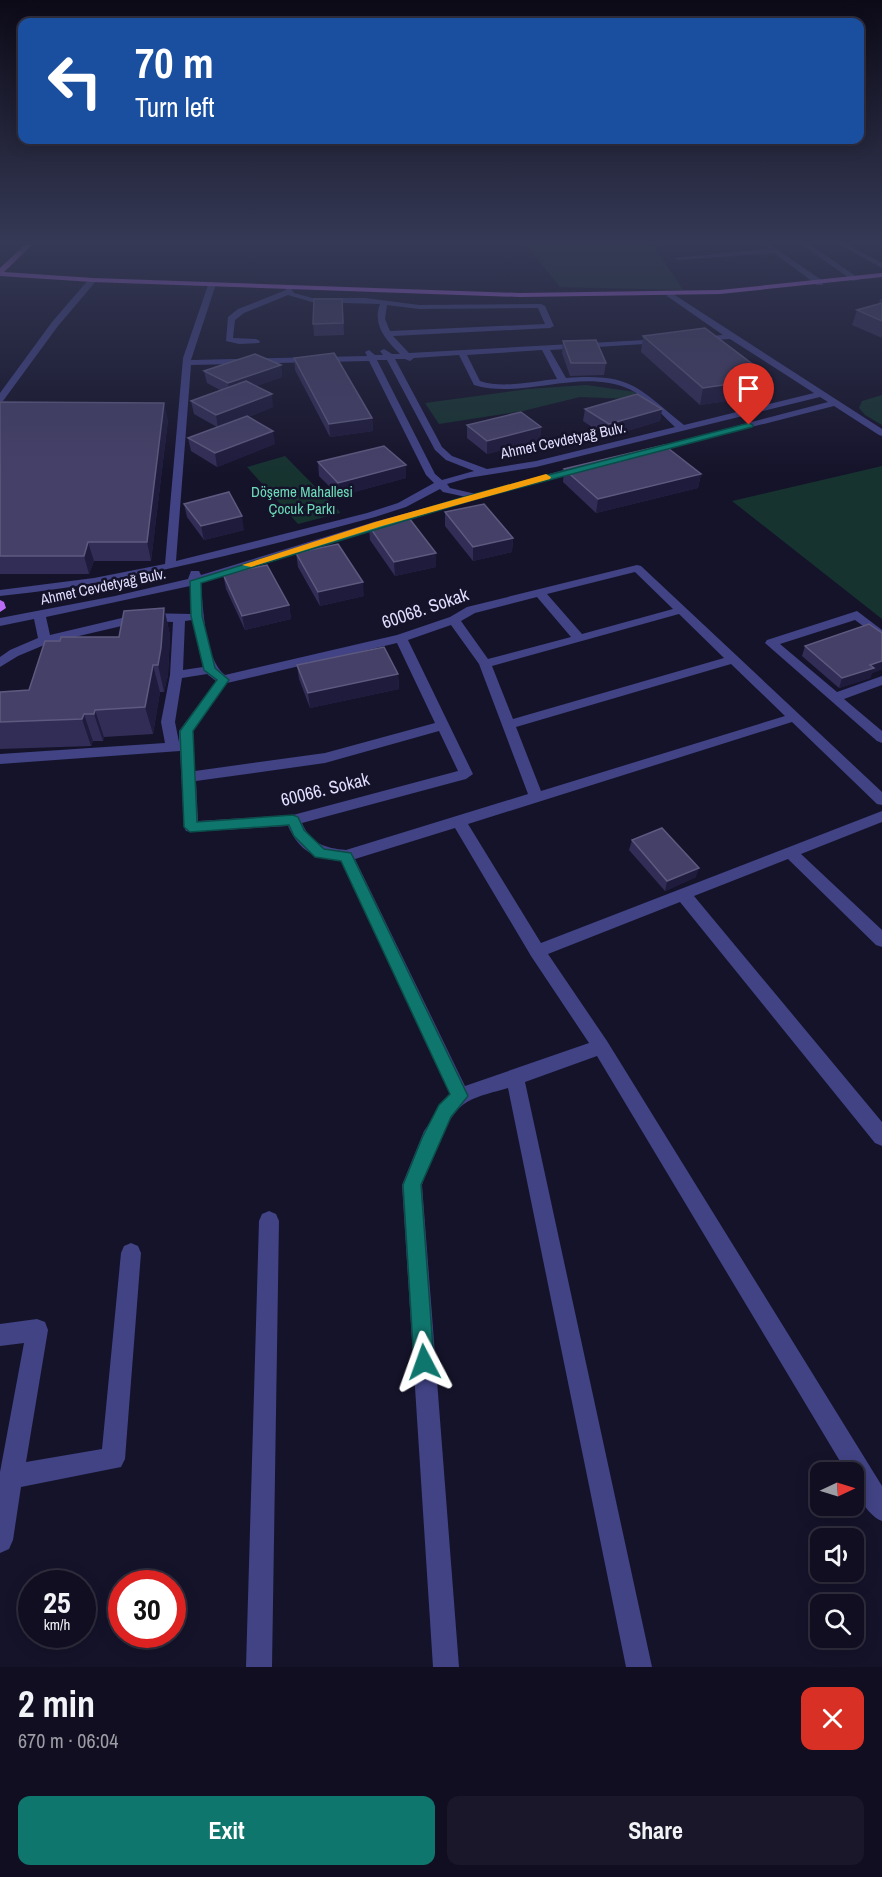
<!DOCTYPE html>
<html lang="en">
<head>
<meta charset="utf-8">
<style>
	body { margin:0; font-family:"Archivo Narrow",sans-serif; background:#191729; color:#f1f3f6; height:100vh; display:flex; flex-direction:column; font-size:22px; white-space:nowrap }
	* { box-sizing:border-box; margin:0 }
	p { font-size:20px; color:#9c9ca5 }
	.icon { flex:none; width:33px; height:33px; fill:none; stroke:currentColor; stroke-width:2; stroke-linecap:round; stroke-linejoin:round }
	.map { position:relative; height:1667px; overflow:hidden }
	.panel { display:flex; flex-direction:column; background:#100e20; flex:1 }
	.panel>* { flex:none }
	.hud { position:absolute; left:18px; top:18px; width:846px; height:126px; border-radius:12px; box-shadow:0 3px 15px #0003,0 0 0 2px #302e3e; background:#1a4fa0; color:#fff; overflow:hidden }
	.needle { width:39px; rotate:86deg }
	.tools { position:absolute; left:810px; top:1462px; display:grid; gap:12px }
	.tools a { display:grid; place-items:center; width:54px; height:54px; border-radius:12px; background:#100e20; box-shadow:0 3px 15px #0003,0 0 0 2px #302e3e; font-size:30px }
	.speed { position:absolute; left:18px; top:1570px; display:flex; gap:12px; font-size:30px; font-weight:700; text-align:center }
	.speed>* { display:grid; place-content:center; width:78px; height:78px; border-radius:50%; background:#100e20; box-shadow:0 3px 15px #0003,0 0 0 2px #302e3e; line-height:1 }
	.speed small { font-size:15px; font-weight:400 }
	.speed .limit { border:9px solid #d22; background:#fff; color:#111 }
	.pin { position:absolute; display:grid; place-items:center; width:51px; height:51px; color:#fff; margin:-62px -26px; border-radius:50% 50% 50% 0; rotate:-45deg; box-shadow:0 0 6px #0007 }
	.pin .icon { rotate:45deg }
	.me { position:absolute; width:66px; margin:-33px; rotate:356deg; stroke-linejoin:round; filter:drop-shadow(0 0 4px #0008) }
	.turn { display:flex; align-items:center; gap:21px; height:126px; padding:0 18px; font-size:27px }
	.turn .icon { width:78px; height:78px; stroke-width:2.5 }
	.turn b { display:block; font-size:42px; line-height:51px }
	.round { display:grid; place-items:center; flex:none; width:63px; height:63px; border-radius:12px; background:#191729 }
	.overview { display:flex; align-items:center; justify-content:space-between; height:102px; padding:0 18px }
	h1 { font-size:36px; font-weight:700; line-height:45px }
	.button { display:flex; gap:12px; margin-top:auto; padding:12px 18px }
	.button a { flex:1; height:69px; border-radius:12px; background:#0f766e; color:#fff; font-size:24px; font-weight:700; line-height:69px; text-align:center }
	.button a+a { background:#191729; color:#f1f3f6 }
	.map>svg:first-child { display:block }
	.green { fill:#163330 }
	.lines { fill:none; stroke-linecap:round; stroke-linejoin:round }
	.minor { fill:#414385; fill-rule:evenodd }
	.major { fill:#b96bf6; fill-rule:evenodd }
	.wall { fill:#322d56 }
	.shaded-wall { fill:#1f1b3d }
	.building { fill:#454068; stroke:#5d597f; stroke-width:1.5 }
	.route { fill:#0f766e; stroke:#0a4d48; stroke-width:1.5 }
	.slow { fill:#f59e0b }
	.labels { text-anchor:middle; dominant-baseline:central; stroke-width:5; stroke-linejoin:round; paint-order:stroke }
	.far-street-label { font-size:15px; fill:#dfddfd; stroke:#15132a }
	.far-park-label { font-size:15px; fill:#6cdab7; stroke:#15132a }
	.street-label { font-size:18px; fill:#dfddfd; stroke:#15132a }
</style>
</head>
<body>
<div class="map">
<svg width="882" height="1667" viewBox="0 0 882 1667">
	<rect width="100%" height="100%" fill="#15132a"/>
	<!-- green -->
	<path class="green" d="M524,242H652L683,290L560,287Z
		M586,385L636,392L630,399L580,397L523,411L439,424L425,403L528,389Z
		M882,395V425L865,415L859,408L862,401Z
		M285,456L340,512V513L298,524L247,467Z
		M882,466V619L732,501Z"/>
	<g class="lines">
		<!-- minor -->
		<path class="minor" d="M661,242H708L659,245Z
			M799,242H806L860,279L853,281Z
			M835,242H842L882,263V268Z
			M769,244L823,281V285H817L774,253L677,260L674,258L769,249L766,246Z
			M90,278L97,280L58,326L3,401L0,402V393L52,322Z
			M209,282L216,284L191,360L367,356L365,352L369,350L375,355H383L380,351L384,349L392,354H400C386,340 372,325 380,304L312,302L288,295L244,313L235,320L233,338L256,339L260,341L259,343L239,344L226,341L228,317L238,309L286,290L285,287L289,285L294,293L312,298H365L419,305L541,304L545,306L554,326L550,328L393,336L409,353L663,339V343H660L550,350L566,378C631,373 637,387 684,425L814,393L730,339L696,341L695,339L699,337L723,335L667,296L670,292L882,429V436L879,435L834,406L646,454L641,451L828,402L820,397L536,467L468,478L447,484L450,488L476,494L582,465L587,468L382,526L201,583C203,608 205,660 225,675L397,635L450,617L467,607L637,565L641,566L882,792V805L877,804L792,722L468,824L541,943L882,811V822L801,854L882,930V947L876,945L788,859L694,896L882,1122V1146L875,1143L680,902L548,954L607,1041L882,1486V1521C866,1515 854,1490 854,1473H847L597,1056L525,1082L652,1667H626L508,1088C495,1092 479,1095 467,1102C445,1115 430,1162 422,1185L459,1667H433L402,1185L424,1131L450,1094L341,861C314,858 300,852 288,826L191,832L186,831L184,827L180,751L0,764V754L165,743L161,722L170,675L173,622L143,621L49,643L18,656L0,667V657L10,650L38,638L34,619L0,626V618L115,596L188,579L191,571H199L201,575L374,522L466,497L443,492L440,489L406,507L375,517C249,551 130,583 0,596V590L94,578L165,564L183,358ZM387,305L419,309L538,308L545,324L390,331L385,319ZM542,350L557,379C533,381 504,389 480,381L467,355ZM459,355L474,385C524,400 580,367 629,389C647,397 661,414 675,427L536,461L487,469L452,456L442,447L395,359H405L410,361L414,358ZM377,360H387L435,450L446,460L474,471L442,480L435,474ZM369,361L426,475L434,483L398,503L367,513L176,561L191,365ZM635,572L673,609L582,634L547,594ZM190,586L191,614L143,613L50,635L46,617ZM537,597L571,637L488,659L461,621L475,613ZM679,614L724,658L513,719L492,666ZM192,620L203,667L183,670L185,621ZM451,625L479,664L528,794L346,850C325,848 311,844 302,823L466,779L473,774L408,640ZM397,643L435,723L325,753L195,771L193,731L227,683ZM731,664L785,716L541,791L516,727ZM207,674L216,681L179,731V742L175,722L182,678ZM439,731L458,771L293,815L198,821L196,781L325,763ZM455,828L531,956L589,1043L465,1086L355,859Z
			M857,611L882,630V640L855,620L780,644L837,692L882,676V685L844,699L882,731V743L877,741L765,643L767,640Z
			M269,1211L276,1214L279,1221L272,1667H246L259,1221L262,1214Z
			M131,1243L138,1246L141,1253L125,1459L121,1467L21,1487L13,1540L9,1549L0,1553V1472L24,1343L0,1346V1324L37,1319L45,1322L48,1330L26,1462L102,1449L121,1253L124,1246Z"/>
		<!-- major -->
		<path class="major" d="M28,242H35L4,272L93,278L520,293L720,290L882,273V277L720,294L520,297L93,282L0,276V268Z
			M0,600L4,602L6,608L0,612Z"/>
	</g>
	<!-- wall -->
	<path class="wall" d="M880,299H882V338L852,325L857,310L879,304Z
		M343,310L344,335L314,336L313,324Z
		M643,336L771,378L767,395L700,405L641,352Z
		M563,341L606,363L604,375L570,376L562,353Z
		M294,358L372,418L373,431L330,437L295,370Z
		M281,365L282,377L256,386L273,407L248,417L275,444L217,467L191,451L188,438L217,427L194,414L191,401L220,390L207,383L204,371Z
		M0,402L168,420L151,561H94L89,574H0Z
		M585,409H662L660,421L607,437L583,421Z
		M467,425L541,427L540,440L487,454L467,438Z
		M318,462L406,478L339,496L319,476Z
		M564,469L701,474L698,488L596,513L563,482Z
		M184,504L244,530L204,540L187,517Z
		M445,512L513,538L512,552L473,561L445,526Z
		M369,526L436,567L395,576L370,540Z
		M296,553L364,596L320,606L298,567Z
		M223,574L289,605L291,619L245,630L226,589Z
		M164,608L170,635L168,675L164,692H160L153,734L104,737L103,741H93L91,746L0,749V692L29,690L119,637Z
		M882,633V669L872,673L870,678L839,688L802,656L805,646Z
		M297,665L398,674L399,689L310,708L299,679Z
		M632,840L696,877L665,891L629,850Z"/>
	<!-- shaded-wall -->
	<path class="shaded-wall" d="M281,365L282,377L230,396L228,383Z
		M771,378L767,395L700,405L703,388Z
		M272,394L273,407L218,428L216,415Z
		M164,403L168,420L151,561L147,542Z
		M662,409L660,421L607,437L609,424Z
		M372,418L373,431L330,437L329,424Z
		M541,427L540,440L487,454V441Z
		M273,431L275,444L217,467L215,453Z
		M406,465V478L339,496L338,483Z
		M701,474L698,488L596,513L598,499Z
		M242,516L244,530L204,540L201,526Z
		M513,538L512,552L473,561V547Z
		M88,542L94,561L89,574L84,556Z
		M436,553V567L395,576L394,562Z
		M363,582L364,596L320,606L318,592Z
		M289,605L291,619L245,630L242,616Z
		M164,608L170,635L168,675L164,692L158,665Z
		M882,661V669L872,673L870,678L839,688L842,678L870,665Z
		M153,665L160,692L153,734L145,707Z
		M398,674L399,689L310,708L308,693Z
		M95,710L104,737L103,741L94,714Z
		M84,714L93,741L91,746L82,719Z
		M699,868L696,877L665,891L667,881Z"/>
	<!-- building -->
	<path class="building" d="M314,299H342L343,323L313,324Z
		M882,303V321L857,310Z
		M705,328L771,378L703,388L643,336Z
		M596,340L606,363H571L563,341Z
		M334,353L372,418L329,424L294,358Z
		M255,354L281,365L228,383L204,371Z
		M246,381L272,394L216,415L191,401Z
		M637,394L662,409L609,424L585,409Z
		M0,402L164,403L147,542H88L84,556H0Z
		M521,412L541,427L487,441L467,425Z
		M247,416L273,431L215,453L188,438Z
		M664,445L701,474L598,499L564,469Z
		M384,446L406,465L338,483L318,462Z
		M229,492L242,516L201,526L184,504Z
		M484,504L513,538L473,547L445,512Z
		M409,518L436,553L394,562L369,526Z
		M338,544L363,582L318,592L296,553Z
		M267,565L289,605L242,616L223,574Z
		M164,608L161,648L158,665H153L145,707L95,710L94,714H84L82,719L0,722V692L29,690L45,641H60L61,637H119L124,611Z
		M869,624L882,633V661L870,665L874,668L842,678L805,646Z
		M384,647L398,674L308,693L297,665Z
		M662,828L699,868L667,881L632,840Z"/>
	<!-- sky -->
	<linearGradient id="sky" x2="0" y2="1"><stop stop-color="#0c0a17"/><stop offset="0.51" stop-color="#353955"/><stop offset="1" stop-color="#353955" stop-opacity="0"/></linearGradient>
	<rect width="882" height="475" fill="url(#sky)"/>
	<!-- route -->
	<path class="route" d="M749,423L753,425L752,427L473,500L201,583L202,616L215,668L229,680L193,731L197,822L293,815L298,817L304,830L324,849L351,853L468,1096L451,1117L421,1185L434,1362L431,1369L424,1372L417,1369L414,1362L403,1185L422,1138L439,1105L450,1094L341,861L315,857L294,836L289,825L190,832L184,827L180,731L217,680L204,670L191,616L190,581L467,496Z"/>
	<!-- slow -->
	<path class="slow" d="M546,474L551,477L550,479L382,526L251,567L242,565L375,522Z"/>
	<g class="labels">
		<!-- far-street labels -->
		<g class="far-street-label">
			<text transform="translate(563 440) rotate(-12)">Ahmet Cevdetyağ Bulv.</text>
			<text transform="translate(103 586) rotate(-12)">Ahmet Cevdetyağ Bulv.</text>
		</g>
		<!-- far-park labels -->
		<g class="far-park-label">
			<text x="302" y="491">Döşeme Mahallesi<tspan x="302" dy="17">Çocuk Parkı</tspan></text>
		</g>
		<!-- street labels -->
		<g class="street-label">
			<text transform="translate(425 608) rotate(-19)">60068. Sokak</text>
			<text transform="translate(325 789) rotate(-14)">60066. Sokak</text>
		</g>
	</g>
</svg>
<div class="tools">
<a><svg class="needle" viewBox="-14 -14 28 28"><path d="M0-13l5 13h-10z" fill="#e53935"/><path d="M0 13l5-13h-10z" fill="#9c9ca5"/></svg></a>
<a><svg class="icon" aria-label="sound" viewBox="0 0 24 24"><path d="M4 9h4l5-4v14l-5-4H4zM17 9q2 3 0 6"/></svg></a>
<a><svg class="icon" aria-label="search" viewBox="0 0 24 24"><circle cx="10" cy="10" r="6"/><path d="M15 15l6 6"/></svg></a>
</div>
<div class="speed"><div>25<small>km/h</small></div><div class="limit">30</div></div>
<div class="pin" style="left:749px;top:425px;background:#d93025"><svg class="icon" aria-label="arrive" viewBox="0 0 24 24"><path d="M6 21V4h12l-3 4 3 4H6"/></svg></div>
<svg class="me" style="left:424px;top:1362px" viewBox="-20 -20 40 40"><path d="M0-17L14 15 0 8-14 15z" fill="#0f766e" stroke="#fff" stroke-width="4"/></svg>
<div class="hud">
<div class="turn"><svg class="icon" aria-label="left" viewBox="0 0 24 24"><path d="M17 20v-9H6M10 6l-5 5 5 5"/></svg><div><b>70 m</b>Turn left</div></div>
</div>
</div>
<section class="panel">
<div class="overview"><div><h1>2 min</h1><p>670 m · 06:04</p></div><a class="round" style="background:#d93025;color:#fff"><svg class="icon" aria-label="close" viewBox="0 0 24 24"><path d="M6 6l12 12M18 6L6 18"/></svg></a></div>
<div class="button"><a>Exit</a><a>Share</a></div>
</section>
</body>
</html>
